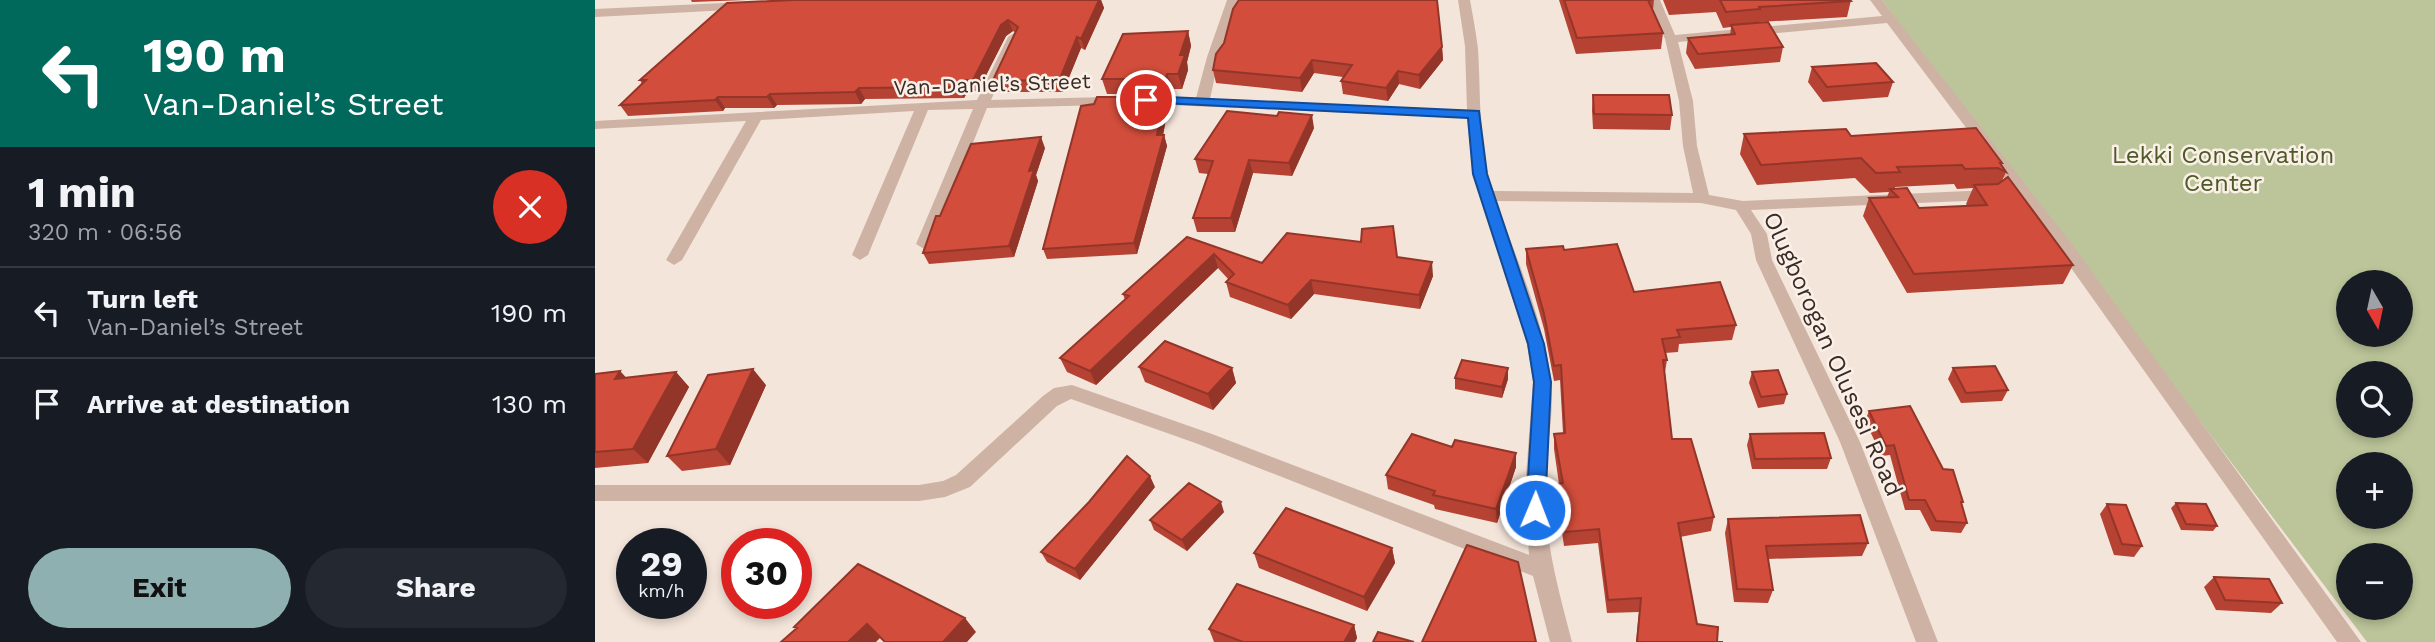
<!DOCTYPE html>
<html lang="en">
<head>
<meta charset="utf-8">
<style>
	body { margin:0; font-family:"Work Sans",sans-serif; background:#242831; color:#f1f3f6; height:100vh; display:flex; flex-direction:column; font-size:26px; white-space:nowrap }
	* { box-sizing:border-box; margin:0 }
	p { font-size:23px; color:#9ea1a6 }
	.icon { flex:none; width:38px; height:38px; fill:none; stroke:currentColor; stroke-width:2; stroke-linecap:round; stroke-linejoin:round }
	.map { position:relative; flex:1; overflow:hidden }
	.details { display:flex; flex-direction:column; background:#171b24; width:595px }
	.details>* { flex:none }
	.hud { background:#00695c; color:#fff; overflow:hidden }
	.needle { width:46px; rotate:171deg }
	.controls { position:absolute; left:1741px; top:270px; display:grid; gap:14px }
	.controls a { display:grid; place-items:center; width:77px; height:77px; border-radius:50%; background:#171b24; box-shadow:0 4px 10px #0003; font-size:35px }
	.speed { position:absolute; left:21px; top:528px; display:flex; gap:14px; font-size:35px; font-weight:700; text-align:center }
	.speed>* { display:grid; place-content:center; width:91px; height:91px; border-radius:50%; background:#171b24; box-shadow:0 4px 10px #0003; line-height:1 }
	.speed small { font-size:18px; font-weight:400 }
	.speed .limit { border:10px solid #d22; background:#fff; color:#111 }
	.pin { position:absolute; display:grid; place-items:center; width:60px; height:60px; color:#fff; margin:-30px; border:4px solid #fff; border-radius:50%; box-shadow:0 2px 7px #0007 }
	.me { position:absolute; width:77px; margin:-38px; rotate:1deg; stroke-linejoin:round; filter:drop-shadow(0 0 5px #0008) }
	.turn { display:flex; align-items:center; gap:24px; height:147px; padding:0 28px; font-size:32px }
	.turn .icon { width:91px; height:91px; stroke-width:2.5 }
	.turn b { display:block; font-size:49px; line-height:60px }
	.round { display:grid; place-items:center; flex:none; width:74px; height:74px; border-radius:37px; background:#242831 }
	.head { display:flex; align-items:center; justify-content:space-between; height:119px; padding:0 28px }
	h1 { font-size:42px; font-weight:700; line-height:52px }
	.cta { display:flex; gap:14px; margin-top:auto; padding:14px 28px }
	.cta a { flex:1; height:80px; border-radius:42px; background:#8fb0b0; color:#111; font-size:28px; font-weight:700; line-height:80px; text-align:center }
	.cta a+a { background:#242831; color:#f1f3f6 }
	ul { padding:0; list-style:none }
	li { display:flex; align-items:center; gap:21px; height:91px; padding:0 28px; border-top:2px solid #363941 }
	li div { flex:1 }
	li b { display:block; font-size:26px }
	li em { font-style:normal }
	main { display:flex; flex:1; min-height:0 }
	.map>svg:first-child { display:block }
	.green { fill:#bbc599; fill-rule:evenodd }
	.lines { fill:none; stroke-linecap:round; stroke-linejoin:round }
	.minor { fill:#ceb3a5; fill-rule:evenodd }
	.wall { fill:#b54233; fill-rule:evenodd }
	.shaded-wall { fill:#933629 }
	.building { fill:#d24d3b; stroke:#933629; stroke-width:2 }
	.route { fill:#1a73e8; stroke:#114b97; stroke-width:2 }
	.labels { text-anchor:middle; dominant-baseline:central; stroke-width:5; stroke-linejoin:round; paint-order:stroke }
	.far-street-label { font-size:21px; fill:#392b27; stroke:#fbf0e7 }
	.park-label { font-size:24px; fill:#4d5a28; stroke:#fbf0e7 }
	.street-label { font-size:24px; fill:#392b27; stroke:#fbf0e7 }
</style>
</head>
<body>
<main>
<section class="details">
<div class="hud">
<div class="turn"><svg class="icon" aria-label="left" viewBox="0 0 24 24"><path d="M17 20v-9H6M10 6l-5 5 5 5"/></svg><div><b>190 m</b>Van-Daniel’s Street</div></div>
</div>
<div class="head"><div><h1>1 min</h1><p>320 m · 06:56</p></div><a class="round" style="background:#d93025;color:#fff"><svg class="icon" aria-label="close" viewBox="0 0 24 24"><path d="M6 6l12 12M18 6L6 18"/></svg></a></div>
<ul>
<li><svg class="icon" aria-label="left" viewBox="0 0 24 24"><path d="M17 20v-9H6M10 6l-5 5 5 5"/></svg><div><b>Turn left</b><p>Van-Daniel’s Street</p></div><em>190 m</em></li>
<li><svg class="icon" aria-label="arrive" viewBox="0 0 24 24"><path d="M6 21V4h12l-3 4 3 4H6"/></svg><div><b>Arrive at destination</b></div><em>130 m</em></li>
</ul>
<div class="cta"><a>Exit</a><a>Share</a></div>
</section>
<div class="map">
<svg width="1840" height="642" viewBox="0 0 1840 642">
	<rect width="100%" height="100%" fill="#f4e5da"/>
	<!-- green -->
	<path class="green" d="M1287,0H1840V642H1772ZM1754,282H1806V334H1754ZM1754,373H1806V425H1754ZM1754,464H1806V516H1754ZM1754,555H1806V607H1754Z"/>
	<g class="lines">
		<!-- minor -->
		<path class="minor" d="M632,0H644L624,57L615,99L872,110L870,46L863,0H875C878,16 881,33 883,49C886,96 883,146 898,191L1098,193L1088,146L1084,101L1070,39L1053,0H1065L1080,35L1287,16L1275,0H1287L1476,243L1766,642H1742L1464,251L1292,23L1083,42L1098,101L1102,146L1114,195L1148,201L1395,190L1403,195L1395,200L1156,210L1172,234L1177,260L1265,442L1343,642H1321L1245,442L1161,260L1156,234L1141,210L1106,203L901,201C921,258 948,318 956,379C960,415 950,454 950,491C950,543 964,592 977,642H955L938,576L603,444L476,399L462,406L375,487L350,497L324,501H0V485H324L348,481L361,475L448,396L459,388L477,385L617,434L934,555L930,490L938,382L932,344L878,175L872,118L551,104L392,108L337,244L329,249L321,244L378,109L333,110L273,255L265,260L257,255L319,111L166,120L87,260L79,265L71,260L151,121L0,129V121L382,100L413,37L419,33L425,37L396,100L551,96L601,98L612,57Z
			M150,2L156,6L154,9L0,17V9Z"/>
	</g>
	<!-- wall -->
	<path class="wall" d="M96,0H151L97,2Z
		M198,0H506L509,8L490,50L486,48L468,92H403L398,80L421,33L418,31L411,36L383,91H373L369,98L270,99L266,104L182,105L179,108H130L128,111L33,116L25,105L47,84L45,80Z
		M964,0H1059L1058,10L1068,33L1066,49L981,54Z
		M1068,0H1263H1256L1252,17L1163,22L1188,47L1185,62L1100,69L1091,53L1093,38L1135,35L1136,27L1128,28L1121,12L1074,15Z
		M593,31L596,46L592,62L593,70L587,89H577L576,94H512L507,79Z
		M629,43L847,47L848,60L825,89L804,84L793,101L748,94L746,81L748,77L719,73L707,92L621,83L618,70Z
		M1217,67L1298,82L1293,97L1228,102L1213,82Z
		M998,95L1077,115L1075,130L998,129L997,110Z
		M570,97L573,108L568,135H569L572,146L542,254L452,259L448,249Z
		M719,128L697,176L658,173L640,232H602L598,218L613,174L604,173L600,159Z
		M1149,134L1256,136L1407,163L1406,165L1411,172L1407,181L1478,265L1468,284L1312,293L1268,216L1274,198L1292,197L1294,192L1275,193L1260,178L1162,185L1145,154ZM1359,184L1362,189L1378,188L1371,204L1373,206L1324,208L1300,188V187Z
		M450,148L441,175L443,181L419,257L334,264L328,253L345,216Z
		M592,237L667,263L802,257L838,276L825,309L719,294L696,319L635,297L631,282L634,280L623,268L501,385L472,372L465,358L530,300L528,294Z
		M931,249L969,250L1039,292L1141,325L1137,340L1084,344L1083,352L1070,353L1072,360L1070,372L1077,439L1119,517L1116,531L1085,537L1102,624L1041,642L1044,612L1012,613L1003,543L969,546L962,498L963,484H964L959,449V434L968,433L965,380L959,381L949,329L931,264Z
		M544,367L637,368L641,383L618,410L550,382Z
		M913,368V379L907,398L860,389V378Z
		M1358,368L1413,390L1407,401L1366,403L1353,379Z
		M25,371L31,378L81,372L94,387L53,463L0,468V374Z
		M1157,372L1192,394L1189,404L1163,408L1154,383Z
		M171,385L135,465L87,471L72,456Z
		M1274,411L1348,469L1368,502L1366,504L1372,523L1366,533L1336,531L1325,510H1310L1295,455L1287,456L1270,421Z
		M1155,434L1236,458L1232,469H1157L1152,445Z
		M921,453V467L902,523L840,509L839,505L793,489L791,475Z
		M560,487L485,580L452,562L446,552Z
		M1581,503L1622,526L1618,531L1586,530L1576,508Z
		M1512,504L1547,546L1539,557L1519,555L1505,514Z
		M629,512L592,551L559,530L555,520Z
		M1133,519L1273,543L1267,556L1173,559L1178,590L1173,603L1139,602L1130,533Z
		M797,548L800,563L772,611L664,568L659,553Z
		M1619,577L1687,603L1676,613L1621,610L1609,587Z
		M759,625L762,638L760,642H619L614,629Z"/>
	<!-- shaded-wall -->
	<path class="shaded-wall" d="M504,0H506L509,8L490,50L486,39Z
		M413,20L418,31L411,36L383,91L378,80L406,25Z
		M593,31L596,46L592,62L593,70L587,89L583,74L585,55Z
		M482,37L486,48L468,92L464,81Z
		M847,47L848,60L825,89L824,75Z
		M717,60L719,73L707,92L705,78Z
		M803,71L804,84L793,101L791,88Z
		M572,74L577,89L576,94L571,79Z
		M368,80L373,91L369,98L364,87Z
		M264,88L270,99L266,104L260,92Z
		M175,94L182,105L179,108L172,97Z
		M123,97L130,108L128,111L120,100Z
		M570,97L573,108L566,146L562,135Z
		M717,115L719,128L697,176L694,163Z
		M569,135L572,146L542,254L539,243Z
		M446,137L450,148L441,175L443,181L419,257L414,246L434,171Z
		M654,160L658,173L640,232L636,218Z
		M619,254L623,268L501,385L495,371Z
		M837,262L838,276L825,309L824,295Z
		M716,280L719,294L696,319L693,305Z
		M637,368L641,383L618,410L613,394Z
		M913,368V379L907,398V387Z
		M158,369L171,385L135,465L121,449Z
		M25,371L39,386L20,379Z
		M81,372L94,387L53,463L38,449Z
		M921,453V467L902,523L901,509Z
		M555,476L560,487L485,580L480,569Z
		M626,502L629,512L592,551L587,540Z
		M797,548L800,563L772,611L769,597Z
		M370,618L381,632L372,642H348Z
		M272,624L285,638L281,642H253Z
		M759,625L762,638L760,642H749Z"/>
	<!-- building -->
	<path class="building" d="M198,0H504L486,39L482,37L464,81L398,80L423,27L413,20L406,25L378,80H368L364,87L264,88L260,92L175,94L172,97H123L120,100L25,105L51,80H45L132,3Z
		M644,0H842L847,47L824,75L803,71L791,88L746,81L757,65L717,60L705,78L618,70L621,54L629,43L638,9Z
		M969,0H1057H1053L1068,33L982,38Z
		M1125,0H1255L1256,1L1164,7L1165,9L1131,12Z
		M1173,22L1188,47L1103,54L1093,38L1140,34L1136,25Z
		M593,31L585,55H590L583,74H572L571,79H507L528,34Z
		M1281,63L1298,82L1232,87L1217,67Z
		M998,95H1074L1077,115L999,114Z
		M502,97H570L562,135H569L539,243L448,249L486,106L499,104Z
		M632,111L682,116L684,112L717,115L694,163L654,160L636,218H598L618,161L600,159Z
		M1381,128L1407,163H1405L1411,172L1403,168L1370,169L1367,165L1302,167L1305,172L1281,173L1266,158L1166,165L1149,134L1251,129L1256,136Z
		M446,137L434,171L439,170L414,246L328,253L341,216H345L376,144Z
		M1413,177L1478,265L1319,274L1274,198L1303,197L1295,189L1312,188L1324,208L1392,205L1379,185L1403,184Z
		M798,226L802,257L837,262L824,295L716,280L693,305L631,282L639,274L619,254L495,371L465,358L534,296L528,294L592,237L667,263L692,233L766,242L767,229Z
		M1022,244L1039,292L1125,282L1141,325L1082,330L1085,337L1067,339L1072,360H1068L1077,439H1096L1119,517L1083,523L1102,624L1123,627L1122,642H1128H1042L1046,598L1013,600L1004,529L970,532L963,484L968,483L959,434L970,433L966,365L959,366L949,314L931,249L968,246L969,250Z
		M570,341L637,368L613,394L544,367Z
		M867,360L913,368L907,387L860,378Z
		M1400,366L1413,390L1371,393L1358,368Z
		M158,369L121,449L72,456L113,375Z
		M1183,370L1192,394L1166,397L1157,372Z
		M25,371L20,379L81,372L38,449L0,452V374Z
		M1315,406L1348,469L1358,470L1368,502H1366L1372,523L1341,521L1330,500H1314L1299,445L1291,446L1274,411Z
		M1229,433L1236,458L1160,459L1155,434Z
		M817,434L857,447L860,440L921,453L901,509L838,495L840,491L791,475Z
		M532,456L555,476L480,569L446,552L494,502Z
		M594,483L626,502L587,540L555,520Z
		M1581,503L1611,504L1622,526L1591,524Z
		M1512,504L1531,505L1547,546L1527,544Z
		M691,508L797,548L769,597L659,553Z
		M1265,515L1273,543L1171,546L1178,590L1142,589L1133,519Z
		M872,545L923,562L941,642H827Z
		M263,564L370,618L348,642H290L272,624L253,642H186L202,628L199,627Z
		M1619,577L1674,579L1687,603L1630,600Z
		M642,584L759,625L749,642H648L614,629Z
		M783,632L819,642H778Z"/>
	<!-- route -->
	<path class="route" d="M551,96L884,111L892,174L949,344L956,382L950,510L947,516L940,518L934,516L931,510L939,382L933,344L878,174L873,118L547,102V97Z"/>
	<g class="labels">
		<!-- far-street labels -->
		<g class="far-street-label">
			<text transform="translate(397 84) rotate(-2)">Van-Daniel’s Street</text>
		</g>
		<!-- park labels -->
		<g class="park-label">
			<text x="1628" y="155">Lekki Conservation<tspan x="1628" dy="28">Center</tspan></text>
		</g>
		<!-- street labels -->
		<g class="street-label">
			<text transform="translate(1238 354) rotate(66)">Olugborogan Olusesi Road</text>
		</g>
	</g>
</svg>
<div class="controls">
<a><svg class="needle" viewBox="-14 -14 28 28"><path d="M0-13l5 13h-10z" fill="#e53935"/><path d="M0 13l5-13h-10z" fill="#9ea1a6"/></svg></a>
<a><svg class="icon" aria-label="search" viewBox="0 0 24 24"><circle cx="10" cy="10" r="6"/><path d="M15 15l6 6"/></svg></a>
<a>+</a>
<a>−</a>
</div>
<div class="speed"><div>29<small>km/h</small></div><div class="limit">30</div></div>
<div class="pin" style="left:551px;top:100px;background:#d93025"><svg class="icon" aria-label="arrive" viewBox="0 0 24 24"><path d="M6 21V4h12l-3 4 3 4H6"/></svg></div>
<svg class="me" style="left:940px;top:510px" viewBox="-20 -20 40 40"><circle r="17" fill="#1a73e8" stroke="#fff" stroke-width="3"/><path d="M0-11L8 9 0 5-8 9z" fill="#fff"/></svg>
</div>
</main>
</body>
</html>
